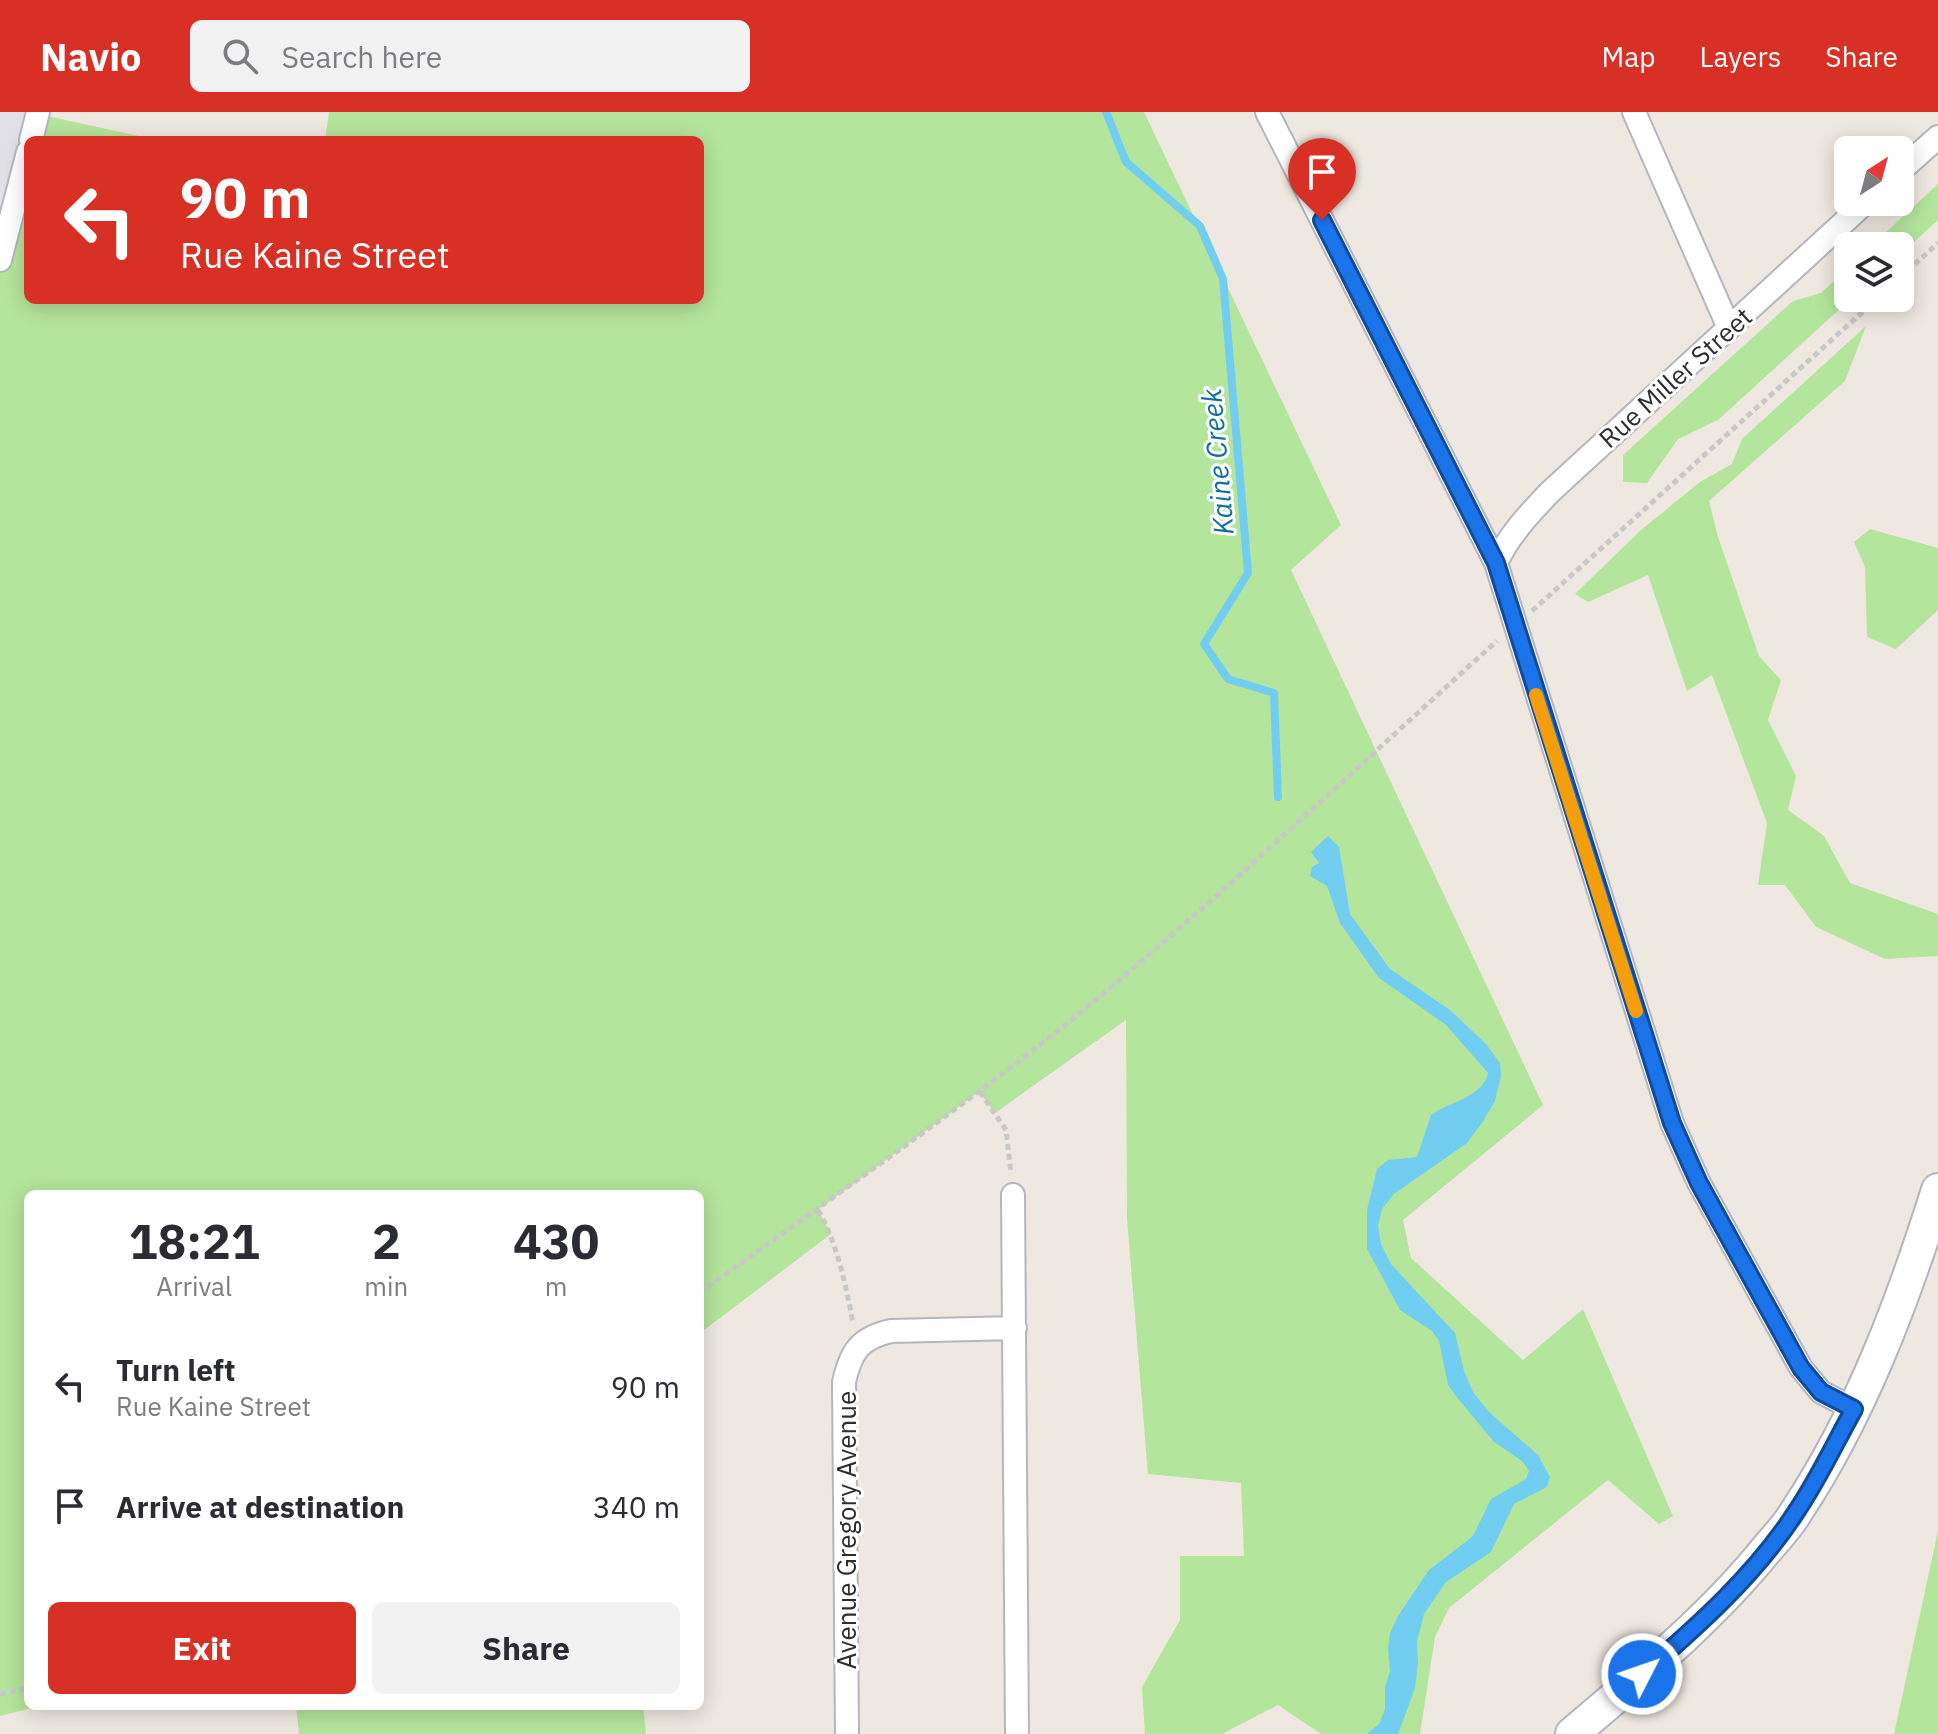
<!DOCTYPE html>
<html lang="en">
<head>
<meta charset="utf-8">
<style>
	body { margin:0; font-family:"IBM Plex Sans",sans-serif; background:#f2f2f3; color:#2b2b33; height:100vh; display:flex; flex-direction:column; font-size:30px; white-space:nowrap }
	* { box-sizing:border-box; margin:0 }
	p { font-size:26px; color:#7c7c81 }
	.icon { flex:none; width:44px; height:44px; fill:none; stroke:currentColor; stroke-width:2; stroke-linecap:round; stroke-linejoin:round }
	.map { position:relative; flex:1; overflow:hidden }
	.sheet { position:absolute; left:24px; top:1078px; width:680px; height:520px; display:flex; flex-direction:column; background:#fff; border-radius:12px; box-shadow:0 4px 20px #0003 }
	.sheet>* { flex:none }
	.guide { position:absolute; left:24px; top:24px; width:680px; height:168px; border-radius:12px; box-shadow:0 4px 20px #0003; background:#d93025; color:#fff; overflow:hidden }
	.needle { width:52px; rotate:36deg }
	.controls { position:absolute; left:1834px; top:24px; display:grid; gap:16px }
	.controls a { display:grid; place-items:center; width:80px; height:80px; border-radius:12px; background:#fff; box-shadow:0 4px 20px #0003; font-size:40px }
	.pin { position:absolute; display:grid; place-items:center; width:68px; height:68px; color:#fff; margin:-82px -34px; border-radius:50% 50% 50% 0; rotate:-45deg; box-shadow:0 0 8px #0007 }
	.pin .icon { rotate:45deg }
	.me { position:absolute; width:88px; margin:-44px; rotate:49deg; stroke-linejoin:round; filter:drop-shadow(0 0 6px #0008) }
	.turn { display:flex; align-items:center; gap:28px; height:168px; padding:0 24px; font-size:36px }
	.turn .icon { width:104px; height:104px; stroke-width:2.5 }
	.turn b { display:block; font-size:56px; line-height:68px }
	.eta { display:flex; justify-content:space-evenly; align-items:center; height:136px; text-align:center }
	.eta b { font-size:48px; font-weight:700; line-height:56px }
	.button { display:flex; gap:16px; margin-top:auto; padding:16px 24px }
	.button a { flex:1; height:92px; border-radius:12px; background:#d93025; color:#fff; font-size:32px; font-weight:700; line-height:92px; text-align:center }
	.button a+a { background:#f2f2f3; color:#2b2b33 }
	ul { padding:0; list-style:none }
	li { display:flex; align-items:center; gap:24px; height:120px; padding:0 24px }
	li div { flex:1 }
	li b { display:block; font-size:30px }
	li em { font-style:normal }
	header { display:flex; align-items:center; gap:48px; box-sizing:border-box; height:112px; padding:0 40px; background:#d93025; color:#fff }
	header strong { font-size:38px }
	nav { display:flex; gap:44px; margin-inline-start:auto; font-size:28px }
	.search { width:560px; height:72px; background:#f2f2f3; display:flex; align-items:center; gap:20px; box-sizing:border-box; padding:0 28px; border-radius:12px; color:#7c7c81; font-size:30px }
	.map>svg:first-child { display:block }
	.industrial { fill:#e2e0e7 }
	.green { fill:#b4e59c }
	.water { fill:#72cef1 }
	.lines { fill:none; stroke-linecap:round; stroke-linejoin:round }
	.stream { stroke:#72cef1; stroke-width:8 }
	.minor-casing { stroke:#b3b6c0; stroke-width:26 }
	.secondary-casing { stroke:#b3b6c0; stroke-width:36 }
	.path { stroke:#c8c8c8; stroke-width:5; stroke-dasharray:6 4; stroke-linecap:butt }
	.minor { stroke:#fff; stroke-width:22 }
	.secondary { stroke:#fff; stroke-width:32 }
	.route-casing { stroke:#114b97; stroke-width:20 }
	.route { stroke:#1a73e8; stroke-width:14 }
	.slow { stroke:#f59e0b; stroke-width:14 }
	.labels { text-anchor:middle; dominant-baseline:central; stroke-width:6; stroke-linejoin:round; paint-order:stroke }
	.street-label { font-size:26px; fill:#2d2d2d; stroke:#fff }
	.water-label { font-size:28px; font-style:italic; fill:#0c6ea3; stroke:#fff }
</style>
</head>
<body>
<header>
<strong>Navio</strong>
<div class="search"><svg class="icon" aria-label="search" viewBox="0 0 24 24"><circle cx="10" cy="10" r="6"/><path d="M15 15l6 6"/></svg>Search here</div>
<nav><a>Map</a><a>Layers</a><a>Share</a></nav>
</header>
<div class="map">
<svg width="1938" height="1622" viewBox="0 0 1938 1622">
	<rect width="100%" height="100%" fill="#efe8e0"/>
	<!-- industrial -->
	<path class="industrial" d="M0,0H38L0,148Z"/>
	<!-- green -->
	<path class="green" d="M329,0H1144L1341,413L1291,458L1543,993L1403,1108L1411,1146L1523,1248L1583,1197L1673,1404L1659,1412L1608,1368L1449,1496L1435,1525L1420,1622H1321L1278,1593L1222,1622H1145L1142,1575L1180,1508V1444H1244L1241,1371L1148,1362L1127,1107L1126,908L995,1001L979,980L818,1098L831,1122L700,1221V1082H28V1594H40L0,1604V148L28,40V188H700V28H325Z
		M38,2L157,28H31Z
		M1938,72V108L1900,143V134H1871Z
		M1848,156V186H1852L1718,308L1678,327L1647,371L1623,370V343L1793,189L1821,181Z
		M1866,214L1845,269L1709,389L1718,425L1759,544L1781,568L1768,608L1796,664L1788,698L1824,724L1850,771L1938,802V844L1885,847L1816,815L1785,773H1758L1767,711L1712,563L1687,579L1648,463L1588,490L1575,482L1641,418L1700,370L1732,352L1742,327Z
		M1870,417L1938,436V498L1896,537L1867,525L1865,455L1854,430Z
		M1938,1419V1622H1894Z
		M296,1594H643L646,1622H299Z"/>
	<!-- water -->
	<path class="water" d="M1328,724L1339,735L1350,802L1390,857L1450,898L1486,932L1500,951L1501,964L1495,989L1482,1011L1467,1031L1394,1082L1382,1097L1378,1114L1381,1132L1391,1152L1455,1221L1464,1259L1473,1280L1489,1300L1538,1343L1550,1365L1547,1375L1514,1392L1491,1440L1446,1470L1424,1502L1417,1529L1418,1552L1415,1576L1398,1622H1367L1379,1612L1385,1597V1575L1390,1559L1388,1536L1390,1521L1398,1504L1429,1458L1473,1424L1491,1387L1526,1367L1529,1359L1522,1349L1494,1330L1455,1283L1448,1273L1439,1229L1432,1219L1400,1198L1367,1137V1098L1377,1057L1388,1048L1417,1045L1431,1003C1449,990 1483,985 1488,961L1446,913L1379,866L1340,811L1327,774L1310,764L1312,755L1319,751L1311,740Z"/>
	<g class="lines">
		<!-- stream -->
		<path class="stream" d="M1106,0L1126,50L1200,114L1223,167L1248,461L1204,532L1228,567L1274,581L1278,685"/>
		<!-- minor casing -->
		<g class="minor-casing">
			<path id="minor" d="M1267,0L1496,451L1672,1011L1699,1071L1801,1256L1821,1280L1854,1297
				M1634,0L1729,216
				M31,28L38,0
				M1900,59L1938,25
				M0,148L28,40
				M1496,451C1509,423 1529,402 1550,380L1866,90
				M1013,1083L1017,1622
				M847,1622L844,1270C851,1239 860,1226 891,1219L1015,1216"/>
		</g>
		<!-- secondary casing -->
		<g class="secondary-casing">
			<path id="secondary" d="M1572,1622C1640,1564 1709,1508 1766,1438C1776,1426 1788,1414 1796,1400C1861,1302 1903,1189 1938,1078"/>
		</g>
		<!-- path -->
		<path class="path" d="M1900,166L1938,131
			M1532,499L1878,186
			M980,980L1006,1018L1011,1062
			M818,1098C838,1134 845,1170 853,1211
			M700,1181C827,1088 958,1000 1081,900C1224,782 1359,653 1497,529
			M0,1582L28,1576"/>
		<!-- minor -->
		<use href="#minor" class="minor"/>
		<!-- secondary -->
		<use href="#secondary" class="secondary"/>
	</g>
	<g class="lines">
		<!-- route casing -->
		<g class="route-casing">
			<path id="route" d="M1322,108L1496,451L1672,1011L1699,1071L1801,1256L1821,1280L1854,1297C1835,1331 1818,1368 1796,1400C1756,1462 1698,1514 1642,1562"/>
		</g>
		<!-- route -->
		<use href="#route" class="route"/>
		<!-- slow -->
		<path class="slow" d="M1536,583L1636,899"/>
	</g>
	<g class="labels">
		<!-- street labels -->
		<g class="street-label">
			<text transform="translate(1675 265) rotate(-42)">Rue Miller Street</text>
			<text transform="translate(846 1418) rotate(-90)">Avenue Gregory Avenue</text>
		</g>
		<!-- water labels -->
		<g class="water-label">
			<text transform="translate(1217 350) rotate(-95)">Kaine Creek</text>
		</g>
	</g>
</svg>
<div class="controls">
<a><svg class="needle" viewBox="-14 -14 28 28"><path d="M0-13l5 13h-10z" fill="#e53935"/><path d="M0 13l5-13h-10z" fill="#7c7c81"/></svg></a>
<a><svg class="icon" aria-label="layers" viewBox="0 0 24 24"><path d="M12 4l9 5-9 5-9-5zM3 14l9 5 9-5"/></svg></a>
</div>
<div class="pin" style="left:1322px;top:108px;background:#d93025"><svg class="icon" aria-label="arrive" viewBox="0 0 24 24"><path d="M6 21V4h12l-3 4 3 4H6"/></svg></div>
<svg class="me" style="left:1642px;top:1562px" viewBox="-20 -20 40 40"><circle r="17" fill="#1a73e8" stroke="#fff" stroke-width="3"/><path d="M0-11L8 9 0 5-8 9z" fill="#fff"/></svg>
<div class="guide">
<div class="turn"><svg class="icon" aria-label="left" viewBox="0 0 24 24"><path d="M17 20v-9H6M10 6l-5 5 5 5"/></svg><div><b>90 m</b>Rue Kaine Street</div></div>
</div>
<section class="sheet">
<div class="eta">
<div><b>18:21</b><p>Arrival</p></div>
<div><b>2</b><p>min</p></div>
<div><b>430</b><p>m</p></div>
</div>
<ul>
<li><svg class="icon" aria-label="left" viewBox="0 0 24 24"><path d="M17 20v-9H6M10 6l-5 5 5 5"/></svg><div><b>Turn left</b><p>Rue Kaine Street</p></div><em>90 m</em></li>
<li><svg class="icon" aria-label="arrive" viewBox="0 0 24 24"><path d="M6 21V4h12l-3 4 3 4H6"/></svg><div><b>Arrive at destination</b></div><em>340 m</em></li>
</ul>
<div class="button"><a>Exit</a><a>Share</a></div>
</section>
</div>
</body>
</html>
